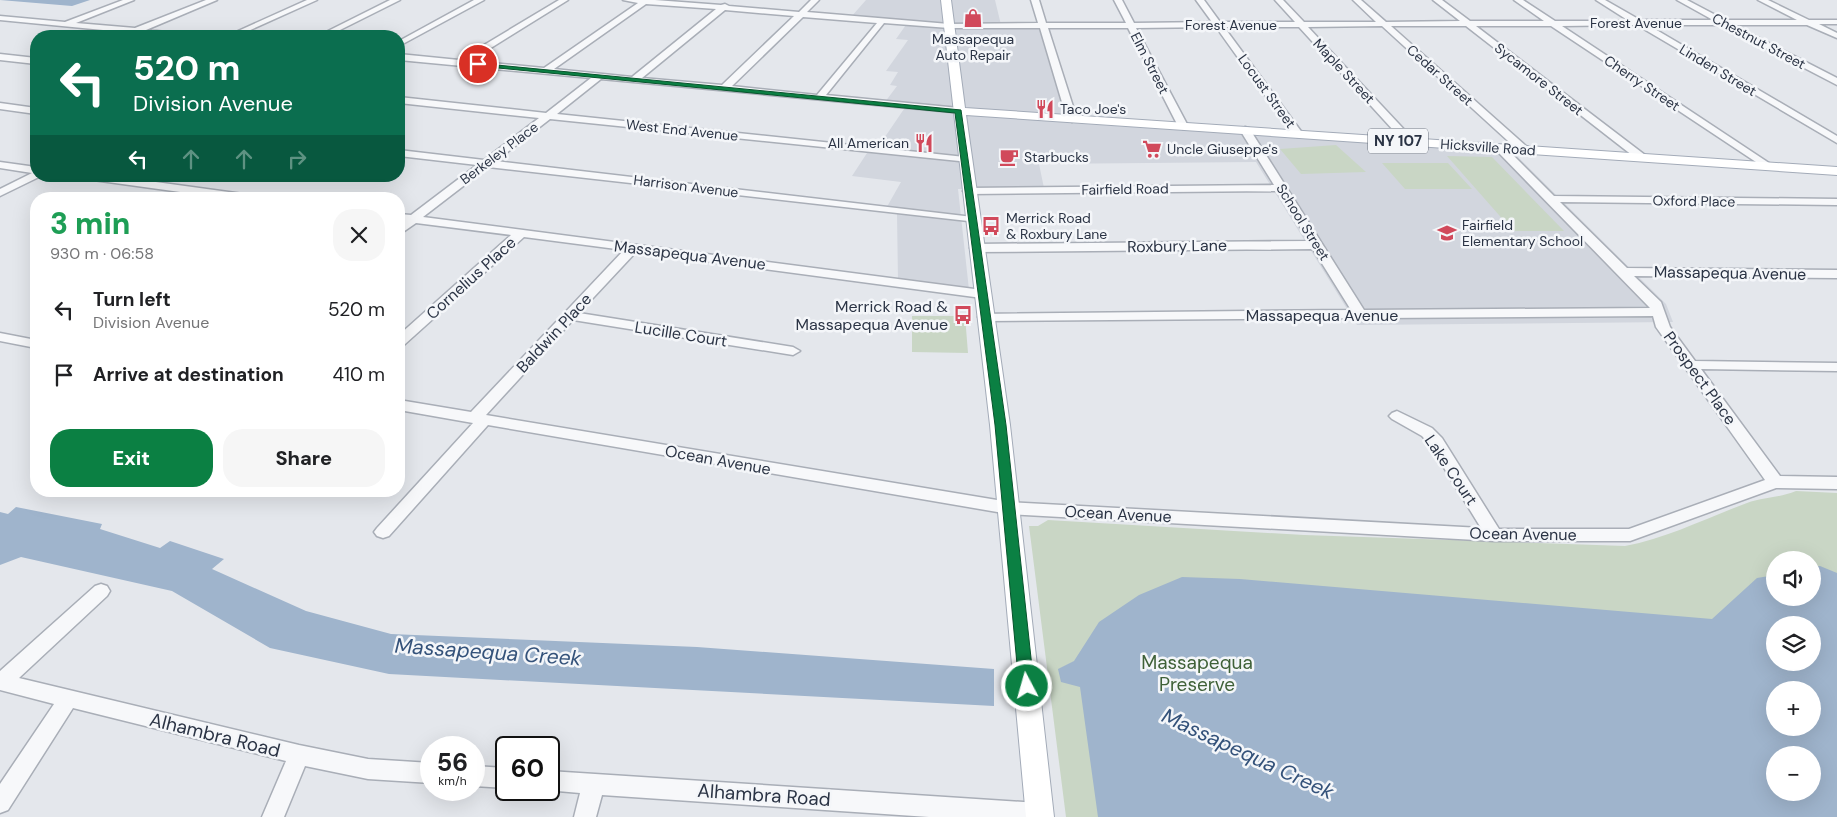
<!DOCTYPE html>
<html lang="en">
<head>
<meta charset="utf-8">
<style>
	body { margin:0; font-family:"DM Sans",sans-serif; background:#f6f6f6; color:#202124; height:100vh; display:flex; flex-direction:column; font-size:19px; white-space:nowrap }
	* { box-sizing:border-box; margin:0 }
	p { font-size:16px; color:#757577 }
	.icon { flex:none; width:28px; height:28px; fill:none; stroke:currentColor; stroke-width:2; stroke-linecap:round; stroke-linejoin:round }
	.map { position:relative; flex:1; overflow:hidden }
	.sheet { position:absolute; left:30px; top:192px; width:375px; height:305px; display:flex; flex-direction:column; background:#fff; border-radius:20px; box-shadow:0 5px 20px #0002 }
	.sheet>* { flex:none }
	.hud { position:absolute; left:30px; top:30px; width:375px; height:152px; border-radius:20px; box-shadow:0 5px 20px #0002; background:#0b6e4f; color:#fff; overflow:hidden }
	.controls { position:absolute; left:1766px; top:551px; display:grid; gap:10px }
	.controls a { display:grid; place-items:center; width:55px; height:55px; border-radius:50%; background:#fff; box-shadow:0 5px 20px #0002; font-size:25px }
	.speed { position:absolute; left:420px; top:736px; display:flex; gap:10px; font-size:25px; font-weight:700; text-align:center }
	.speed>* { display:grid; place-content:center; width:65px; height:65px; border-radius:50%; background:#fff; box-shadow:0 5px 20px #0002; line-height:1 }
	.speed small { font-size:12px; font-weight:400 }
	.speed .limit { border:2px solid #111; border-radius:8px; background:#fff; color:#111 }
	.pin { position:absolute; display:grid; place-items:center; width:42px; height:42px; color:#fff; margin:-21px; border:2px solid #fff; border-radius:50%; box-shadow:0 1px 5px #0007 }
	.me { position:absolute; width:55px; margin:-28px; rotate:354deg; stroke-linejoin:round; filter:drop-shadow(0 0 4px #0008) }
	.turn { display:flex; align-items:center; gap:18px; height:105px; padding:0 20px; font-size:22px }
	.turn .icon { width:65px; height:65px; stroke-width:2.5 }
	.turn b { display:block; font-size:35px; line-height:42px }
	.lanes { display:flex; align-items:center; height:48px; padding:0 20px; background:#0003; justify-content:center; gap:25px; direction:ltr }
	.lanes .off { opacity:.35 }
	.round { display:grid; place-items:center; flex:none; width:52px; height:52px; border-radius:20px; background:#f6f6f6 }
	.head { display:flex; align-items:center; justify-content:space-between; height:85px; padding:0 20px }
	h1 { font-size:30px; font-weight:800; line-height:38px; color:#1e9e55 }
	.button { display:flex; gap:10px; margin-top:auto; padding:10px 20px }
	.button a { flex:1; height:58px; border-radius:20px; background:#0b8043; color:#fff; font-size:20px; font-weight:800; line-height:58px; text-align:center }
	.button a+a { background:#f6f6f6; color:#202124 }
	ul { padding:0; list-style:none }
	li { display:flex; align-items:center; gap:15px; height:65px; padding:0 20px }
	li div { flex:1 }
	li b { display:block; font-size:19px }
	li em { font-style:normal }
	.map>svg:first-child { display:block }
	.built { fill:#d2d6de }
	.green { fill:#c9d6c5; fill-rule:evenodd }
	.water { fill:#9fb4cc; fill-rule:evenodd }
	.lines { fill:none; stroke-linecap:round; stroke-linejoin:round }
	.minor-casing { stroke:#a9aeb7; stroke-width:3 }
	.major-casing { stroke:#a3abb8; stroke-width:2 }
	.minor { fill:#f7f8fa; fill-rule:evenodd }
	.major { fill:#fff; fill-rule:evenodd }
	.route { fill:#0b8043; stroke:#07532c }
	.labels { text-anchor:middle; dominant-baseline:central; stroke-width:5; stroke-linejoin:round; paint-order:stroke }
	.far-street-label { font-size:14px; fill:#2b3445; stroke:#f4f6f9 }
	.far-poi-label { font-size:14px; fill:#2b3445; stroke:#f4f6f9; text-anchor:start }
	.shield { fill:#f4f6f9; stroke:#676e7b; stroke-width:1 }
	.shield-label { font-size:15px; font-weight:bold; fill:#2b3445 }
	.street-label { font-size:16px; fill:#2b3445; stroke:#f4f6f9 }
	.poi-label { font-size:16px; fill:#2b3445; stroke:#f4f6f9; text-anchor:end }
	.near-park-label { font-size:19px; fill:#3f6138; stroke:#f4f6f9 }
	.near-street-label { font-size:19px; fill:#2b3445; stroke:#f4f6f9 }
	.near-water-label { font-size:21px; font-style:italic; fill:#34527a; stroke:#f4f6f9 }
</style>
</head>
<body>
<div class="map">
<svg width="1837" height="817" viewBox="0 0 1837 817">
	<rect width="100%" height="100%" fill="#e4e7ec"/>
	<!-- built -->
	<path class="built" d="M866,0H995L1002,29L1039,28L1070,123L1513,152L1666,304L1673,322L1357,325L1256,162L1039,164L1044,188L958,189L969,290L898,281L897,214L884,212L901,182L852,176L867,153H874L904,109L882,106L897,86L890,85L898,72L886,71L908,40L896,39L908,22L851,17Z"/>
	<!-- green -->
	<path class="green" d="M1336,145L1366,172L1301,174L1280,149Z
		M1447,156L1492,157L1564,231H1513Z
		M1382,163H1448L1472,189H1405Z
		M912,316H965L968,353L912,352Z
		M1796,491L1837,493V817H1066L1029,526H1038L1048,520L1304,535L1625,546C1668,538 1706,518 1747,503C1763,497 1779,498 1796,491ZM1775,560H1812V598H1775ZM1775,625H1812V662H1775ZM1775,690H1812V728H1775ZM1775,755H1812V792H1775Z"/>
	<!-- water -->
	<path class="water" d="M0,0H90L72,6Z
		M16,507L102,524L100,529L160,548L170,541L224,559L212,569L306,611L391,634L697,647L994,669V706L389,674L270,648L172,591L21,557L0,565V512L8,514Z
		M1820,566L1837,573V817H1098L1080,687L1061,682L1058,669L1074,661L1099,622L1139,595L1182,577L1240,579L1712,619L1757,578L1775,575V598H1812L1813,567ZM1775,625H1812V662H1775ZM1775,690H1812V728H1775ZM1775,755H1812V792H1775Z"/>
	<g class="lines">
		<!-- minor casing -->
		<g class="minor-casing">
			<path id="minor" d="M123,0H134L76,23L135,28L206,0H217L146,30L188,34L192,36H165L0,20V16L65,22Z
				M307,0H317L237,36H227Z
				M390,0H400L328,36H318Z
				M474,0H484L399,46V41Z
				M559,0H568L470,61L544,68L638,3L623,0H655L721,5L725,4L729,6L799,12L811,0H819L807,12L949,24L1038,23L1031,0H1039L1046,23H1126L1114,0H1122L1134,23L1212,22L1196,0H1204L1220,22H1295L1275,0H1283L1304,22H1376L1353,0H1361L1386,22L1460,21L1433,0H1442L1470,21H1544L1514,0H1523L1555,21H1629L1596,0H1605L1640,20H1713L1677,0H1687L1725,20H1797L1758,0H1768L1809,20H1837V24H1819L1837,33V38L1807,25H1734L1837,78V85L1722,25H1648L1837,136V143L1637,25L1562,26L1769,163L1770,165L1769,167L1765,168L1551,26H1476L1645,155L1646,157L1645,159H1637L1466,26H1391L1527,147L1528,149L1527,151H1519L1382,26L1308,27L1413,139L1414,141L1409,144L1405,143L1299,27H1224L1303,134L1298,137L1294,136L1216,27L1136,28L1188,126L1183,129L1178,126L1128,28H1048L1077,119L1072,122L1067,119L1040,28H949L884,23L826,95L959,108L964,111L962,113L601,79L557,114L965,157L970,160L969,162L550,119L496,161L973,217L979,220L977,222L488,167L423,217L982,290L988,294L982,298L636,252L579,313L793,347L800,351L793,355L573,320L486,415L1009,502L1481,528L1430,445L1422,436L1392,419L1389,416L1392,413L1397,411L1432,428L1442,438L1499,529H1629L1765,480L1656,327L1653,316L985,321L980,320L978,317L980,314L1351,310L1313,249L976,252L970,248L976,244L1309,241L1278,191L969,194L963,191L969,188L1274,185L1240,130L1245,127L1249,128L1364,310L1650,308L1496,150V146H1504L1554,196L1837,199V205L1560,202L1627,268L1837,270V278L1634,276L1661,302L1670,327L1695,361L1837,363V371L1701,369L1780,476L1837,477V489L1776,488L1630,541H1494L1009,514L488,425L389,536L383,538L377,536L374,532L377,528L473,423L399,410V400L471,412L624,250L524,237L404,345L399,346V335L511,235L416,223L403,232L399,233V225L403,221L399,220V214L411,215L477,165L399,156V150L484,160L539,118L399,103V97L546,113L591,78L399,60V54L459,60ZM646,4L716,9L632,77L554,69ZM725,10L794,16L722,85L642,78ZM803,17L877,23L817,95L732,86Z
				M0,54L36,58V64L0,60Z
				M0,103L36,108V114L0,109Z
				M0,162L36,167V176H41L0,196V189L32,173L0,168Z
				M81,176H112L258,196L263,199H231L86,179Z
				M0,333L36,340V348L0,341Z
				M101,584L107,586L110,591L107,596L19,678L299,745L368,759L431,763V783L368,779L305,766L284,817H262L286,761L73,708L8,810L0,813V784L54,704L0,690V671L95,586Z
				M474,766L506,768V788L474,786Z
				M549,771L1039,803L1047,807L1050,814L1049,817H929L602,795L596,817H574L580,793L546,790H549Z"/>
		</g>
		<!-- major casing -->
		<g class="major-casing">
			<path id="major" d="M941,0H951L965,108L1837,167V175L966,115L1010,425L1054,817H1026L990,425Z"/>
		</g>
		<!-- minor -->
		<use href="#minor" class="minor"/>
		<!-- major -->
		<use href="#major" class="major"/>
	</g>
	<!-- route -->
	<path class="route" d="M476,63L961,110L1006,425L1034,686L1032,691L1027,693L1021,691L1019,686L995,425L955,113L478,66H476Z"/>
	<!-- icons -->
	<defs>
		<g id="shop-bare" transform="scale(1.5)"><path d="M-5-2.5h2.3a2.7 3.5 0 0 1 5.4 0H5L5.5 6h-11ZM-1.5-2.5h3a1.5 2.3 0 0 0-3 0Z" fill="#d1495b" stroke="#f4f6f9" stroke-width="2.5" paint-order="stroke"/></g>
		<g id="restaurant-bare" transform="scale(1.5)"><path d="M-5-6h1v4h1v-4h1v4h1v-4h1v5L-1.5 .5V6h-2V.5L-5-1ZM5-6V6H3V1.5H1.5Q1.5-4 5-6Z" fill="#d1495b" stroke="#f4f6f9" stroke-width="2.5" paint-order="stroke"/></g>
		<g id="supermarket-bare" transform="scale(1.5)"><path d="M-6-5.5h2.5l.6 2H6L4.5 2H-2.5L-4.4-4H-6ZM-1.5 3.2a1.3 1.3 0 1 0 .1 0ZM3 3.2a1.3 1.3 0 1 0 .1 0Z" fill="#d1495b" stroke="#f4f6f9" stroke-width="2.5" paint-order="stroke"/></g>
		<g id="cafe-bare" transform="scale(1.5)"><path d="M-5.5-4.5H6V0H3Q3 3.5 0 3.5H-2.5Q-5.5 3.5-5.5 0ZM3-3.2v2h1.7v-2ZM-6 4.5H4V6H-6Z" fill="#d1495b" stroke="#f4f6f9" stroke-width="2.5" paint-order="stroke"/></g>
		<g id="bus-bare" transform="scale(1.5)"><path d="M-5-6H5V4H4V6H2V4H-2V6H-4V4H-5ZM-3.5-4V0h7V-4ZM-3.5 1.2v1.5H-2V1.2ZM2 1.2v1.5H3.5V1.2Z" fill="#d1495b" stroke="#f4f6f9" stroke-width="2.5" paint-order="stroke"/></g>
		<g id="school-bare" transform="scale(1.5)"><path d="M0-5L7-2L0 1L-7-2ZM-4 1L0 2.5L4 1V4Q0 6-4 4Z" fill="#d1495b" stroke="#f4f6f9" stroke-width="2.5" paint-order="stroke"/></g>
	</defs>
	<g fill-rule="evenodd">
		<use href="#shop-bare" x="973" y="18"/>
		<use href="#restaurant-bare" x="1045" y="109"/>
		<use href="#restaurant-bare" x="924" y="143"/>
		<use href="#supermarket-bare" x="1152" y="149"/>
		<use href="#cafe-bare" x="1009" y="157"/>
		<use href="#bus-bare" x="991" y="226"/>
		<use href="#school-bare" x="1447" y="233"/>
		<use href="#bus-bare" x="963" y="315"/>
	</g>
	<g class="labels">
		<!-- far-street labels -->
		<g class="far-street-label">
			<text x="1636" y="23">Forest Avenue</text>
			<text x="1231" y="25">Forest Avenue</text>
			<text transform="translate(1759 41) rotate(28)">Chestnut Street</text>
			<text transform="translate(1150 63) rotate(63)">Elm Street</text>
			<text transform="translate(1718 70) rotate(31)">Linden Street</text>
			<text transform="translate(1344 71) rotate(47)">Maple Street</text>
			<text transform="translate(1440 75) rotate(42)">Cedar Street</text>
			<text transform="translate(1539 79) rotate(38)">Sycamore Street</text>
			<text transform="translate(1642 83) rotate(34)">Cherry Street</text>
			<text transform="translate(1267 91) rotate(54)">Locust Street</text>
			<text transform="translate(682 130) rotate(6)">West End Avenue</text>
			<text transform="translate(1488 147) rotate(4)">Hicksville Road</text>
			<text transform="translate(499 153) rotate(-37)">Berkeley Place</text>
			<text transform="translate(686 186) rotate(7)">Harrison Avenue</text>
			<text transform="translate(1125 189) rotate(-1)">Fairfield Road</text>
			<text transform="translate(1694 201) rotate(1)">Oxford Place</text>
			<text transform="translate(1303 222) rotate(58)">School Street</text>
		</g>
		<!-- far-poi labels -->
		<g class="far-poi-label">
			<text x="973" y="39" text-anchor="middle">Massapequa<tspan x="973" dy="16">Auto Repair</tspan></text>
			<text x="1060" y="109">Taco Joe's</text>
			<text x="909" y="143" text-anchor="end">All American</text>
			<text x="1167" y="149">Uncle Giuseppe's</text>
			<text x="1024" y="157">Starbucks</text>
			<text x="1006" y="218">Merrick Road<tspan x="1006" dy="16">&amp; Roxbury Lane</tspan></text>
			<text x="1462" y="225">Fairfield<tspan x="1462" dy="16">Elementary School</tspan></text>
		</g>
		<!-- shield labels -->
		<rect class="shield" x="1368" y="128.5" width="60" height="25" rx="4"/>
		<g class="shield-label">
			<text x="1398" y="141">NY 107</text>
		</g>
		<!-- street labels -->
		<g class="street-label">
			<text transform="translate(1177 246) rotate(-1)">Roxbury Lane</text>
			<text transform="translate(690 255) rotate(7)">Massapequa Avenue</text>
			<text transform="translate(1730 273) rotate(1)">Massapequa Avenue</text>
			<text transform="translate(471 278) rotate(-42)">Cornelius Place</text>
			<text x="1322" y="315">Massapequa Avenue</text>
			<text transform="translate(554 333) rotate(-47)">Baldwin Place</text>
			<text transform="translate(681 334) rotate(9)">Lucille Court</text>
			<text transform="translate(1700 378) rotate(54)">Prospect Place</text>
			<text transform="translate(718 460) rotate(10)">Ocean Avenue</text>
			<text transform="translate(1451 470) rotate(56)">Lake Court</text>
			<text transform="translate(1118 514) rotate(3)">Ocean Avenue</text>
			<text transform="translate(1523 534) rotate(1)">Ocean Avenue</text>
		</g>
		<!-- poi labels -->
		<g class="poi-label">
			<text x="948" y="306">Merrick Road &amp;<tspan x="948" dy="18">Massapequa Avenue</tspan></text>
		</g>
		<!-- near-park labels -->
		<g class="near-park-label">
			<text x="1197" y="662">Massapequa<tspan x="1197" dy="22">Preserve</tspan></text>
		</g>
		<!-- near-street labels -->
		<g class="near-street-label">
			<text transform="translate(215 735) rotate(14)">Alhambra Road</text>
			<text transform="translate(764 795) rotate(4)">Alhambra Road</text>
		</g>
		<!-- near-water labels -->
		<g class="near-water-label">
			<text transform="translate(488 652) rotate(4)">Massapequa Creek</text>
			<text transform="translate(1248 754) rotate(25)">Massapequa Creek</text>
		</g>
	</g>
</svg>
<div class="controls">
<a><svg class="icon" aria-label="sound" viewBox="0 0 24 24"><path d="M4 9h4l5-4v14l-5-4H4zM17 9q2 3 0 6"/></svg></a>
<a><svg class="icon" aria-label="layers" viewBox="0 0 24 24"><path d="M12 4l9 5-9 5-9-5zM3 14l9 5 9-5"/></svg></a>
<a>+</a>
<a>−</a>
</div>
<div class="speed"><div>56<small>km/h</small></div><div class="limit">60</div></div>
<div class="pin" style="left:478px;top:64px;background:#d93025"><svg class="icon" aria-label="arrive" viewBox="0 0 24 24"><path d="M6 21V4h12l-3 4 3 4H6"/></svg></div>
<svg class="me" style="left:1027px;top:686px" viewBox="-20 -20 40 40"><circle r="17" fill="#0b8043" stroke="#fff" stroke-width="3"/><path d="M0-11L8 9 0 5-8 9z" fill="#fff"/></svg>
<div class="hud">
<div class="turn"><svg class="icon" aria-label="left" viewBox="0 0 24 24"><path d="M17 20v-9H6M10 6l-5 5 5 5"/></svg><div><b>520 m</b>Division Avenue</div></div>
<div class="lanes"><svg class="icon" aria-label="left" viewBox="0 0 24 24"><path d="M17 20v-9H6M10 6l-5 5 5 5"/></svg><svg class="icon off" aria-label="ahead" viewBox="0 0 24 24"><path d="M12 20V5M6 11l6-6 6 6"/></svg><svg class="icon off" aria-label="ahead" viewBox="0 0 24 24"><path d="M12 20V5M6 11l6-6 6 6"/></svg><svg class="icon off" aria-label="right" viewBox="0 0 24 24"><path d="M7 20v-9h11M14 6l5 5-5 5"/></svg></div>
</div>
<section class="sheet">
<div class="head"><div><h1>3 min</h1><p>930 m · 06:58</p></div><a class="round"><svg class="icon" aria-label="close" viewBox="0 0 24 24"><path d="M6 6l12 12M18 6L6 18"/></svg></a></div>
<ul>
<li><svg class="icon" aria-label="left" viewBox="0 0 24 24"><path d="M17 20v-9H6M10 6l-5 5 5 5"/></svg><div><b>Turn left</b><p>Division Avenue</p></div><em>520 m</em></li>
<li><svg class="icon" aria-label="arrive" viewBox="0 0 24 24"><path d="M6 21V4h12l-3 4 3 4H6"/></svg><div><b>Arrive at destination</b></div><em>410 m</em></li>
</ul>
<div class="button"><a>Exit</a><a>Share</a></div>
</section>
</div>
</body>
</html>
